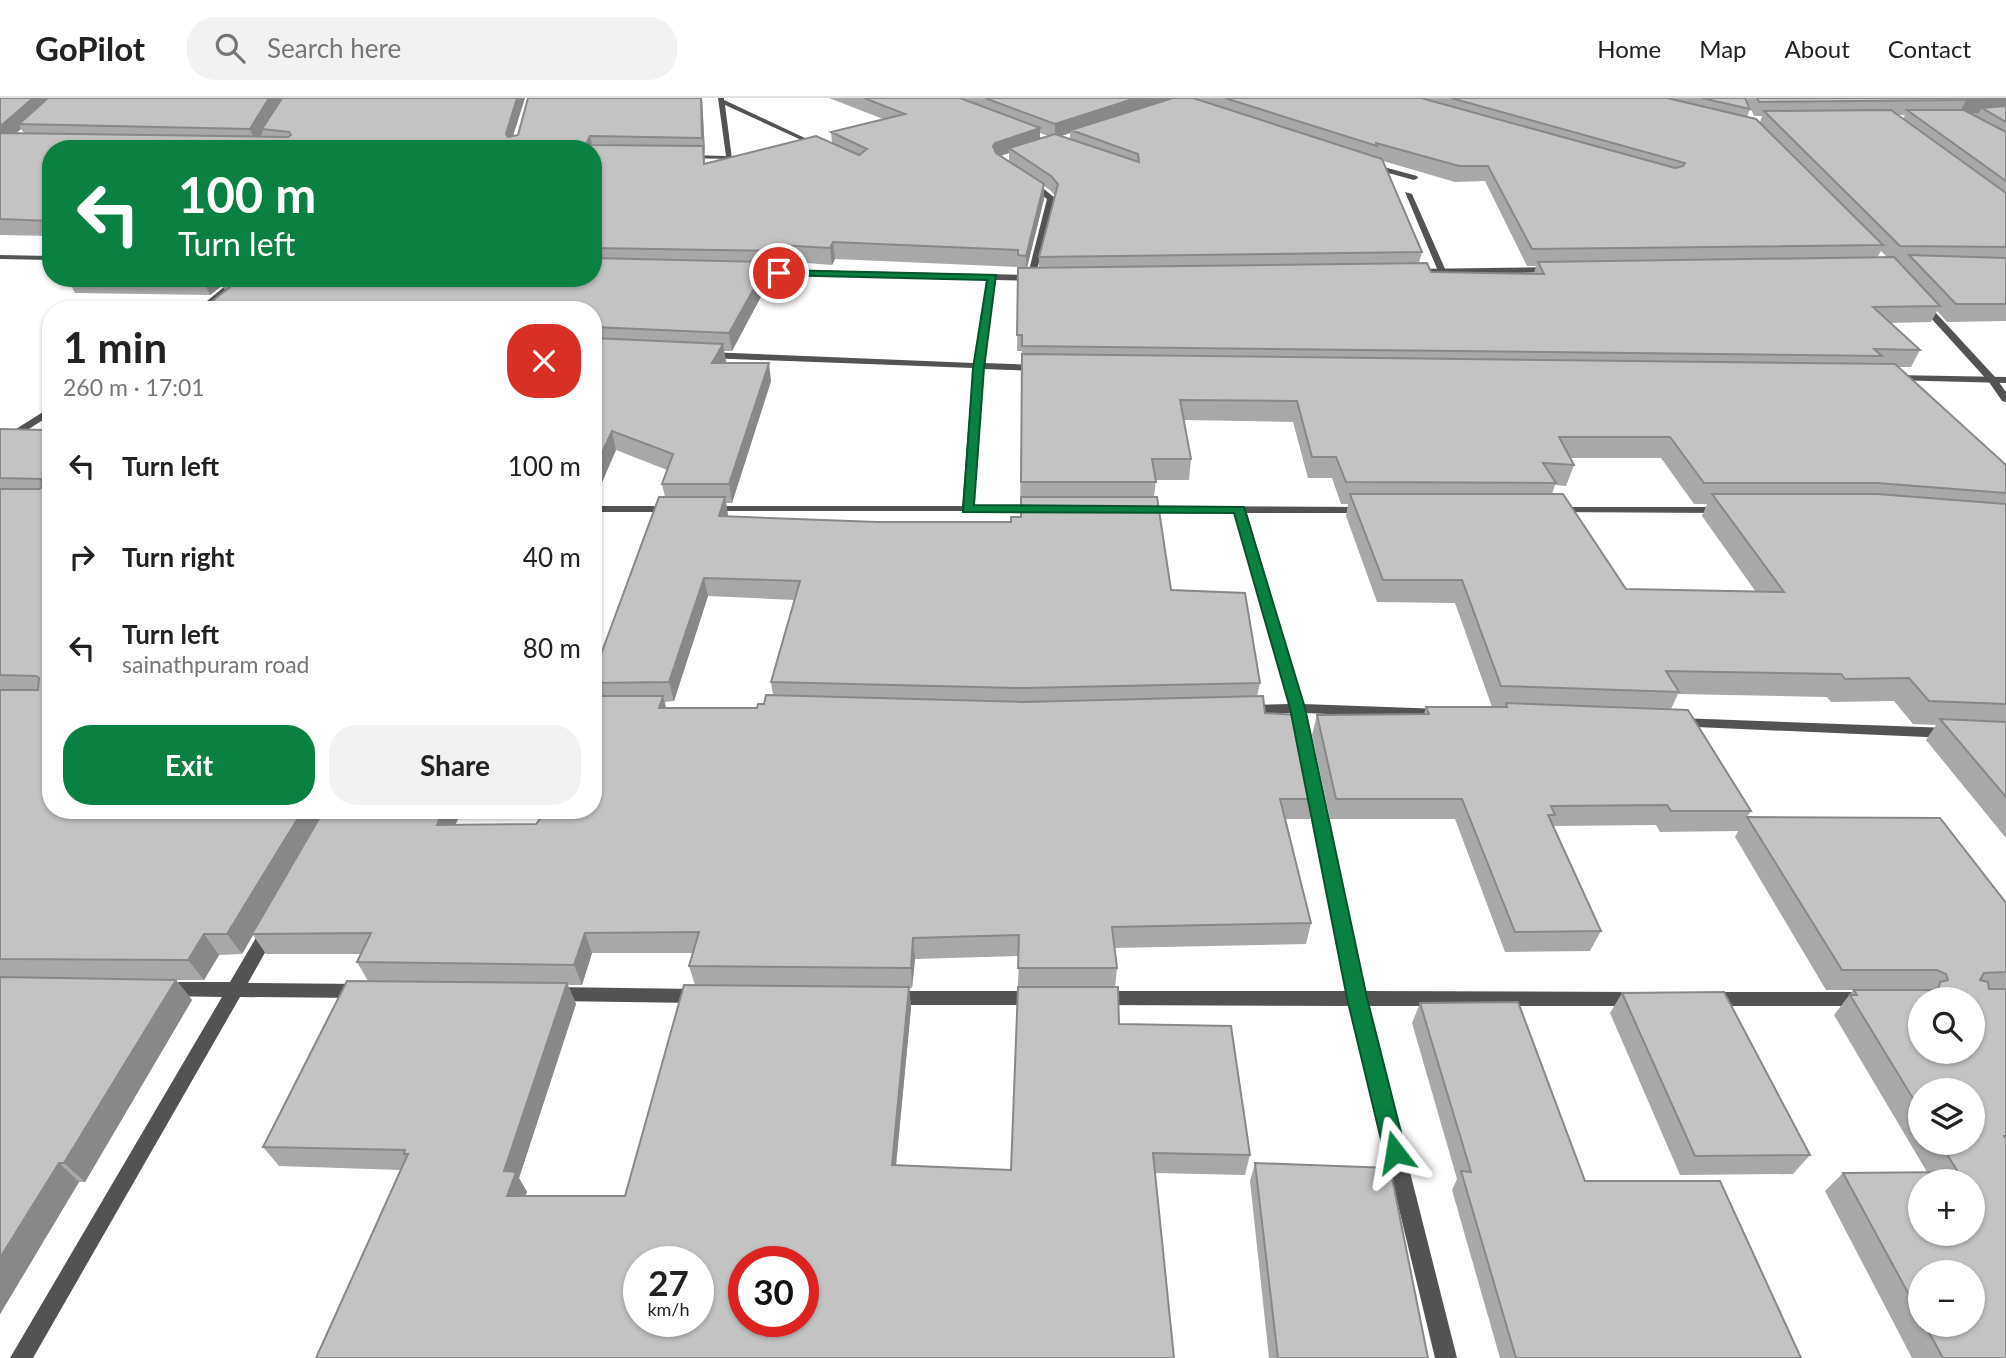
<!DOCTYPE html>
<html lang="en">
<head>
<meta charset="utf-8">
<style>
	body { margin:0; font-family:Lato,sans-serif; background:#f2f2f2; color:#222; height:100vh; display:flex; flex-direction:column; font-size:26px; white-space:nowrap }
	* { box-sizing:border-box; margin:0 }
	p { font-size:23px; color:#767676 }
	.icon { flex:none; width:38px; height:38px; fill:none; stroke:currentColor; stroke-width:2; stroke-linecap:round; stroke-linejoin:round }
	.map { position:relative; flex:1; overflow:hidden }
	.side { position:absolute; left:42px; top:203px; width:560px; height:518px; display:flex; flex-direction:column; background:#fff; border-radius:28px; box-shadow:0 2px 5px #0004 }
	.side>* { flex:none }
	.banner { position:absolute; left:42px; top:42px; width:560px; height:147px; border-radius:28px; box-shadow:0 2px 5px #0004; background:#0b8043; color:#fff; overflow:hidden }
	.controls { position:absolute; left:1908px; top:889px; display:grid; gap:14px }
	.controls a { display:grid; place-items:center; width:77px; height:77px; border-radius:50%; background:#fff; box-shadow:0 2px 5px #0004; font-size:35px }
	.speed { position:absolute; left:623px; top:1148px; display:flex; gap:14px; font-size:35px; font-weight:700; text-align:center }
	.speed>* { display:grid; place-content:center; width:91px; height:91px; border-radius:50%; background:#fff; box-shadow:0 2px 5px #0004; line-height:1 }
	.speed small { font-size:18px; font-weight:400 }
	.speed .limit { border:10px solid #d22; background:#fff; color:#111 }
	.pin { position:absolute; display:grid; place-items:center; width:60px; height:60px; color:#fff; margin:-30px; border:4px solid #fff; border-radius:50%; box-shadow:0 2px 7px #0007 }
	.me { position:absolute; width:77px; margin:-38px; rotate:346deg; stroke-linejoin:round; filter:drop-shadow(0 0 5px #0008) }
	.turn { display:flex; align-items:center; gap:24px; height:147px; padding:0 21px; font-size:32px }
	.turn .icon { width:91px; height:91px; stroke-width:2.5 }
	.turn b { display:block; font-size:49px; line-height:60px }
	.round { display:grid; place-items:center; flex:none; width:74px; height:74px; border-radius:28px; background:#f2f2f2 }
	.headline { display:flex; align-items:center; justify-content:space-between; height:119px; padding:0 21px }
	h1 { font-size:42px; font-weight:700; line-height:52px }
	.button { display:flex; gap:14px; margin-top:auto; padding:14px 21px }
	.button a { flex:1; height:80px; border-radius:28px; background:#0b8043; color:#fff; font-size:28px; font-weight:700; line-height:80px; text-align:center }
	.button a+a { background:#f2f2f2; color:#222 }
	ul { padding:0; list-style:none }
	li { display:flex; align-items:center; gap:21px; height:91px; padding:0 21px }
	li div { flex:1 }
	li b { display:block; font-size:26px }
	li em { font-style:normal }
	header { display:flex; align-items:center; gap:42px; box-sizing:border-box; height:98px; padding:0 35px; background:#fff; border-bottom:2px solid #e0e0e0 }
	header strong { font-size:33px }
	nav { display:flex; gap:38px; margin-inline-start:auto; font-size:24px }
	.search { width:490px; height:63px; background:#f2f2f2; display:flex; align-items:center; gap:18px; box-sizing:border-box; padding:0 24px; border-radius:28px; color:#767676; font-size:26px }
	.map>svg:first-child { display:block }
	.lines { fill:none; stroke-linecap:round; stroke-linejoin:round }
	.minor { fill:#535353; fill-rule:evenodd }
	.tertiary { fill:#535353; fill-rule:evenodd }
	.wall { fill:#a8a8a8; fill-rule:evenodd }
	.shaded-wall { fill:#888 }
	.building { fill:#c3c3c3; stroke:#888; stroke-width:2; fill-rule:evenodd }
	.route { fill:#0b8043; stroke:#07532c; stroke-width:2 }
</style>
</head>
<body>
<header>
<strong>GoPilot</strong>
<div class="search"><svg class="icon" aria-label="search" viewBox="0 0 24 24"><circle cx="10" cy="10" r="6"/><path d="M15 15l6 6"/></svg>Search here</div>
<nav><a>Home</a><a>Map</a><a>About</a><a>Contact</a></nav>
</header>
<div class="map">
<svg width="2006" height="1260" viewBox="0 0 2006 1260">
	<rect width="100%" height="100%" fill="#fff"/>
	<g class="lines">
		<!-- minor -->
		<path class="minor" d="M718,0H724V2L824,49L819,50L725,7L732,61L685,60L687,57L726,58Z
			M1369,65L1417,78L1418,80L1414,82L1366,69Z
			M1027,82H1033L1055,100L1035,180L1031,183L1027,180L1047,101L1027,86Z
			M1405,94L1412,96L1446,173L1445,175L1438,173Z
			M989,177L996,179L984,265L1039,267L1044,270L1039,273L983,271L973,408H1039L1045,411L1043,413H705V409L709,408H962L973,270L707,260L702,257L707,254L974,265Z
			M235,180H245L206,212H196Z
			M1893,277L2006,279V285L1890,282L1888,280Z
			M51,309V317L0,349V341Z
			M593,408H671L677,411L671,414H593Z
			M1140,408L1364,409L1370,412L1364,415H1247L1303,606L1442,611L1449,616L1442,621L1305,615L1364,893L1635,894L1641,896L1644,901L1641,906L1635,908H1368L1457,1260H1435L1350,908L1099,907L1093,905L1090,900L1093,895L1099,893H1347L1291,615L1246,617L1239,612L1246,607L1289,606L1235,415L1136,413L1134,411Z
			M1556,409H1721L1727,412L1721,415L1552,414V410Z
			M1679,620L1949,630L1956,635L1949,640L1674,628L1672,625Z
			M270,824L276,826L278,831L248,885L361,886L367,888L370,893L367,898L361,900L240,899L33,1260H10L222,899L164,898L158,896L155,891L158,886L164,884H230L264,826Z
			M553,889L697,891L703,893L706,898L703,903L697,905L553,903L547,901L544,896L547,891Z
			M892,893H1036L1042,895L1045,900L1042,905L1036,907H892L886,905L883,900L886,895Z
			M1711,894H1862L1868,896L1871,901L1868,906L1862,908H1711L1705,906L1702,901L1705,896Z"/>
		<!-- tertiary -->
		<path class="tertiary" d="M0,157L51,158V162L0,161Z
			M1553,169L1556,170V174L1412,177L1408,174L1412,171Z
			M751,171L1035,177L1039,180L1035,183L748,176V172Z
			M1919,203H1925L1996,280L2006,294V304L2002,303L1989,284L1919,207Z"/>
	</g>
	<!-- wall -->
	<path class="wall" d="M0,0H525L513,38L518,37L528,0H702L705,55H704L705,66L832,45L831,34L883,21L829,0H1193L1196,1V0H1745L1750,11L1747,19L1760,24L1762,18H1754L1746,0H2006V223L1947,224L1937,213L1931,224L1890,225L1920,252L1911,269H1898L2006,367V740L1926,642L1936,627L1913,626L1894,603L1831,604L1827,599L1678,596L1671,611L1751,713L1747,719L2006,805V1260H1912L1825,1093L1843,1075L1927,1074L1834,917L1853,892H1826L1735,739L1738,733L1660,734L1656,727L1553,728L1601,833L1590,853L1505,854L1455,721H1330L1312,637L1317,617L1424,616L1426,609H1492L1455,505L1377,504L1346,418L1348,406H1341L1332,380H1308L1293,324L1184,322L1191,361L1189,382H1156L1154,399L1171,492L1260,585L1257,598L1265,615L1315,701L1310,721H1286L1311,825L1306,846L1114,850L1117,870L1115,889L1119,926L1250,1057L1245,1077L1155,1075L1174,1260L401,1072L279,1068L263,1049L368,883L357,864L361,856H266L253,837L242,856L219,857L204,882H176L192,902L85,1084H79L0,1216V331L47,332L51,712H462L455,727L536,726L540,721L595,598L593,593V578L665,399L662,386L667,372L616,352L593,405V212L225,193L223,187L210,197L75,195L67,180H593V51H51V138L0,137ZM1897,17H1905L1903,21ZM21,31L24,35H16ZM1040,35L1049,38L1040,41ZM1070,35V41L1061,38ZM1009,55V63L1000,58ZM1383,63L1455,84L1485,83L1527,168H1536L1534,175L1431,174L1419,165L1422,154ZM1044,88L1051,93L1055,98L1039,159V169H1027L1044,101ZM1881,153L1887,159H1877ZM835,161L1018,169L1017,253H1022L1020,419L1011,424H877L728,418L726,405H732L771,283L725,265L726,264L724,253H732L771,180L770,169H777L780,163L832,167ZM1570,360H1661L1694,406H1707L1702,418L1756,494L1626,491L1552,396L1555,387L1566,388L1574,367ZM708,498L795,502L771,584L773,597L757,610H666L665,604L674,603ZM592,855H693L689,868L695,887L625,1098H525L527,1094L519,1080L576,906L568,887H582ZM1019,858L1011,1072L896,1068L911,910L909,890H912L915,861ZM1920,992L1972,1045H1920ZM1920,1174L1972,1227H1920Z
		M1622,895L1810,1057L1793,1076L1680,1077L1610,915Z
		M1420,905L1585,1083L1801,1260H1500L1452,1092L1457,1081L1412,925Z
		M1255,1065L1428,1260H1269L1250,1083Z"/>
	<!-- shaded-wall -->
	<path class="shaded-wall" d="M33,0H55L19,26L21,31L11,40L0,42V27Z
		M269,0H283L262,31L263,34L256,45L250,31Z
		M517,0H525L509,50L506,36Z
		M701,0H702L705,55L702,40Z
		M1136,0H1181L1071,32L1070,35L1055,40V26Z
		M1995,0H2006V12L1982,10L1979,15L1959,16L1966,2Z
		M1040,30V45L1009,50V55L995,60L993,48L995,45Z
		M590,38L593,51L587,44Z
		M1044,86V101L1026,174V158Z
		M833,144L835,161L832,167L830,150Z
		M778,147L780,163L777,169L775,153Z
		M769,164L771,180L732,253L729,235Z
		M202,180H231L220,181L223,187L210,197Z
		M723,246L726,264L715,284L712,265Z
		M769,265L771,283L732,405L729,386Z
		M612,333L616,352L593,405V374Z
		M725,399L728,417L722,436L719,418Z
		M704,480L708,498L674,603L669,584Z
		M663,598L668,619L659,610Z
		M303,712H327L252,836L253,837L242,856L227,836Z
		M443,712H462L446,748L437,727Z
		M585,835L592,855L582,887L574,867Z
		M204,836L219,857L204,882L188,862Z
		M913,840L915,861L912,890L911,870Z
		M176,882L192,902L85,1084L64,1065Z
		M567,885L576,906L519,1080L527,1094L518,1117L507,1098L504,1073Z
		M909,889L911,910L894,1087L892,1067Z
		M59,1065L79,1084L0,1216V1160Z"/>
	<!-- building -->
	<path class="building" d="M0,0H33L3,26L0,27Z
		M48,0H269L250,31L19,26Z
		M282,0H517L506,36L508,39L518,37L528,0H701L702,40L590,38L587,44L590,47L703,48L704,66L816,38L859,57L867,51L831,34L905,16L864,0H960L1040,30L995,45L993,48L996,55L1044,86L1026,158L1018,157V152L833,144L830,150L778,147L775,153L593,150V51H51V123L0,121V35L288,39L291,37L289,34L262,31Z
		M985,0H1136L1055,26Z
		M1173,0H1193L1382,61L1422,154L1039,159L1058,86L1051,78L1009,50L1055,36L1139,64L1138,56L1071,32Z
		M1225,0H1421L1675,70L1683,68L1685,65L1451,0H1667L1756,21L1883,147L1532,151L1488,68H1459L1376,45L1377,48Z
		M1702,0H1745L1750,11Z
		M1757,0H1995L1966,2L1759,4Z
		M2006,8V24L1982,10Z
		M1891,12L2006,95V149L1900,148L1764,13Z
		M1907,12H1964L2006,34V83Z
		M1909,157L2006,160V206H1956Z
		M1894,159L1940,208L1873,209L1920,252L1874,251L1882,258L1022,248V237H1017L1018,170L1427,165L1431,174L1544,176L1538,164Z
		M593,160L769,164L729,235L593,229V212H201L240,181L221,180H593Z
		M593,240L723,246L712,265H769L729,386H662L673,356L612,333L593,374Z
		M1022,256L1895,266L2006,367V395L1877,385H1704L1670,339H1559L1574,367L1543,365L1556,385L1346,384L1336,359H1312L1297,303L1180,302L1191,361H1152L1156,384H1021Z
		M51,330V712H303L227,836H204L188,862L0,861V592H38L39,580L36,578L0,577V391H39L42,389L41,381L0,380V331L47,332Z
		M1350,396H1563L1626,491L1784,494L1712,396H1877L2006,406V606L1929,603L1909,580L1845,581L1841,576L1666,573L1679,594L1501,588L1462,482H1383Z
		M659,399H725L719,418L877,424H1011V419H1021V399H1157L1171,492L1245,495L1260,585L1023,590L771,584L800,483L704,480L669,584L593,585V578Z
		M766,597L1023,604L1263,598L1265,615L1297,617L1315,701H1280L1311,825L1112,829L1117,870H1018L1019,837L913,840L911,870L689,868L699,834L585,835L574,867L357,864L371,835L252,836L324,712H443L437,727L536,726L540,721L543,712H593V598H663L659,610H757L758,606H764Z
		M1506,605L1688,612L1751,713H1671L1667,707L1551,708L1555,717H1548L1601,833L1515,834L1462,701H1336L1317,617L1429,616L1426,609H1507Z
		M1940,621L2006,624V699Z
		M1747,719L1940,720L2006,805V874L1984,875L1980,882L1988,884L1989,891H2006V1038H2004L2006,1041V1260H1943L1925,1227H1972V1174H1920V1217L1843,1075L1958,1074L1940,1045H1972V992H1920V1012L1850,897H1857L1854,892H1938L1940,884L1948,882L1946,876L1937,872H1842ZM1920,901H1972V954H1920ZM1920,1083H1972V1136H1920Z
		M0,879L176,882L64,1065H59L0,1160Z
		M347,883L567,885L504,1073L516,1074L507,1098H625L684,887L909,889L892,1067L1011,1072L1018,889H1118L1119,926L1231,928L1250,1057L1153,1055L1174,1260H316L408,1056H404L405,1052L263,1049ZM639,1164H698V1223H639ZM744,1164H803V1223H744Z
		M1724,894L1810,1057L1695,1058L1622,895Z
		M1518,904L1585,1083H1720L1801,1260H1516L1461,1073L1471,1074L1420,905Z
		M1255,1065L1390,1070L1428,1260H1278Z"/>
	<!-- route -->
	<path class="route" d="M779,172L996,177L984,270L974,407L1244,409L1305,610L1367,900L1406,1054L1403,1062L1395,1065L1388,1062L1384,1054L1347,900L1290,610L1234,415L963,414L973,270L987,182L776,177V173Z"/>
</svg>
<div class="controls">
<a><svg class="icon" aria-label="search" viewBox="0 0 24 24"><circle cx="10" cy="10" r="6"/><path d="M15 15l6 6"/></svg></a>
<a><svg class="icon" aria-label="layers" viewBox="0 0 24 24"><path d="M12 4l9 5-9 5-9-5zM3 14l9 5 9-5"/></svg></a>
<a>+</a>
<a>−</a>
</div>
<div class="speed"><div>27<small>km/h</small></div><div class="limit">30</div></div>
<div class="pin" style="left:779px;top:175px;background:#d93025"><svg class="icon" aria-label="arrive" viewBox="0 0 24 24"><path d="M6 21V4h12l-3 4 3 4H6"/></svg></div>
<svg class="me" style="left:1395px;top:1054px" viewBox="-20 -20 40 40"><path d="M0-17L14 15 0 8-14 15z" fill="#0b8043" stroke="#fff" stroke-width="4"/></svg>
<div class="banner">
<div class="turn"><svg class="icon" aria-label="left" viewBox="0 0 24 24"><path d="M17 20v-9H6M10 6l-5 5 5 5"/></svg><div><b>100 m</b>Turn left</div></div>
</div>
<section class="side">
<div class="headline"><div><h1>1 min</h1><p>260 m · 17:01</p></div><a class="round" style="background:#d93025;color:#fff"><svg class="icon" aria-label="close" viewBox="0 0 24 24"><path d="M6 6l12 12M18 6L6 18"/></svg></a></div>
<ul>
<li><svg class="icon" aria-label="left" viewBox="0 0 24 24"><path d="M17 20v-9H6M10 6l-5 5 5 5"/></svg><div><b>Turn left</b></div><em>100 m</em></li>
<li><svg class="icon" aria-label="right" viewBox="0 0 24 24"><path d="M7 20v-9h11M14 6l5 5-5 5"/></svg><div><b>Turn right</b></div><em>40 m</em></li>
<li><svg class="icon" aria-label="left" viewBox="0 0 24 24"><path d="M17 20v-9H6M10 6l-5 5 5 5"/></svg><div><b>Turn left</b><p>sainathpuram road</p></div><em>80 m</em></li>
</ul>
<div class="button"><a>Exit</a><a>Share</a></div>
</section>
</div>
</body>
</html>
